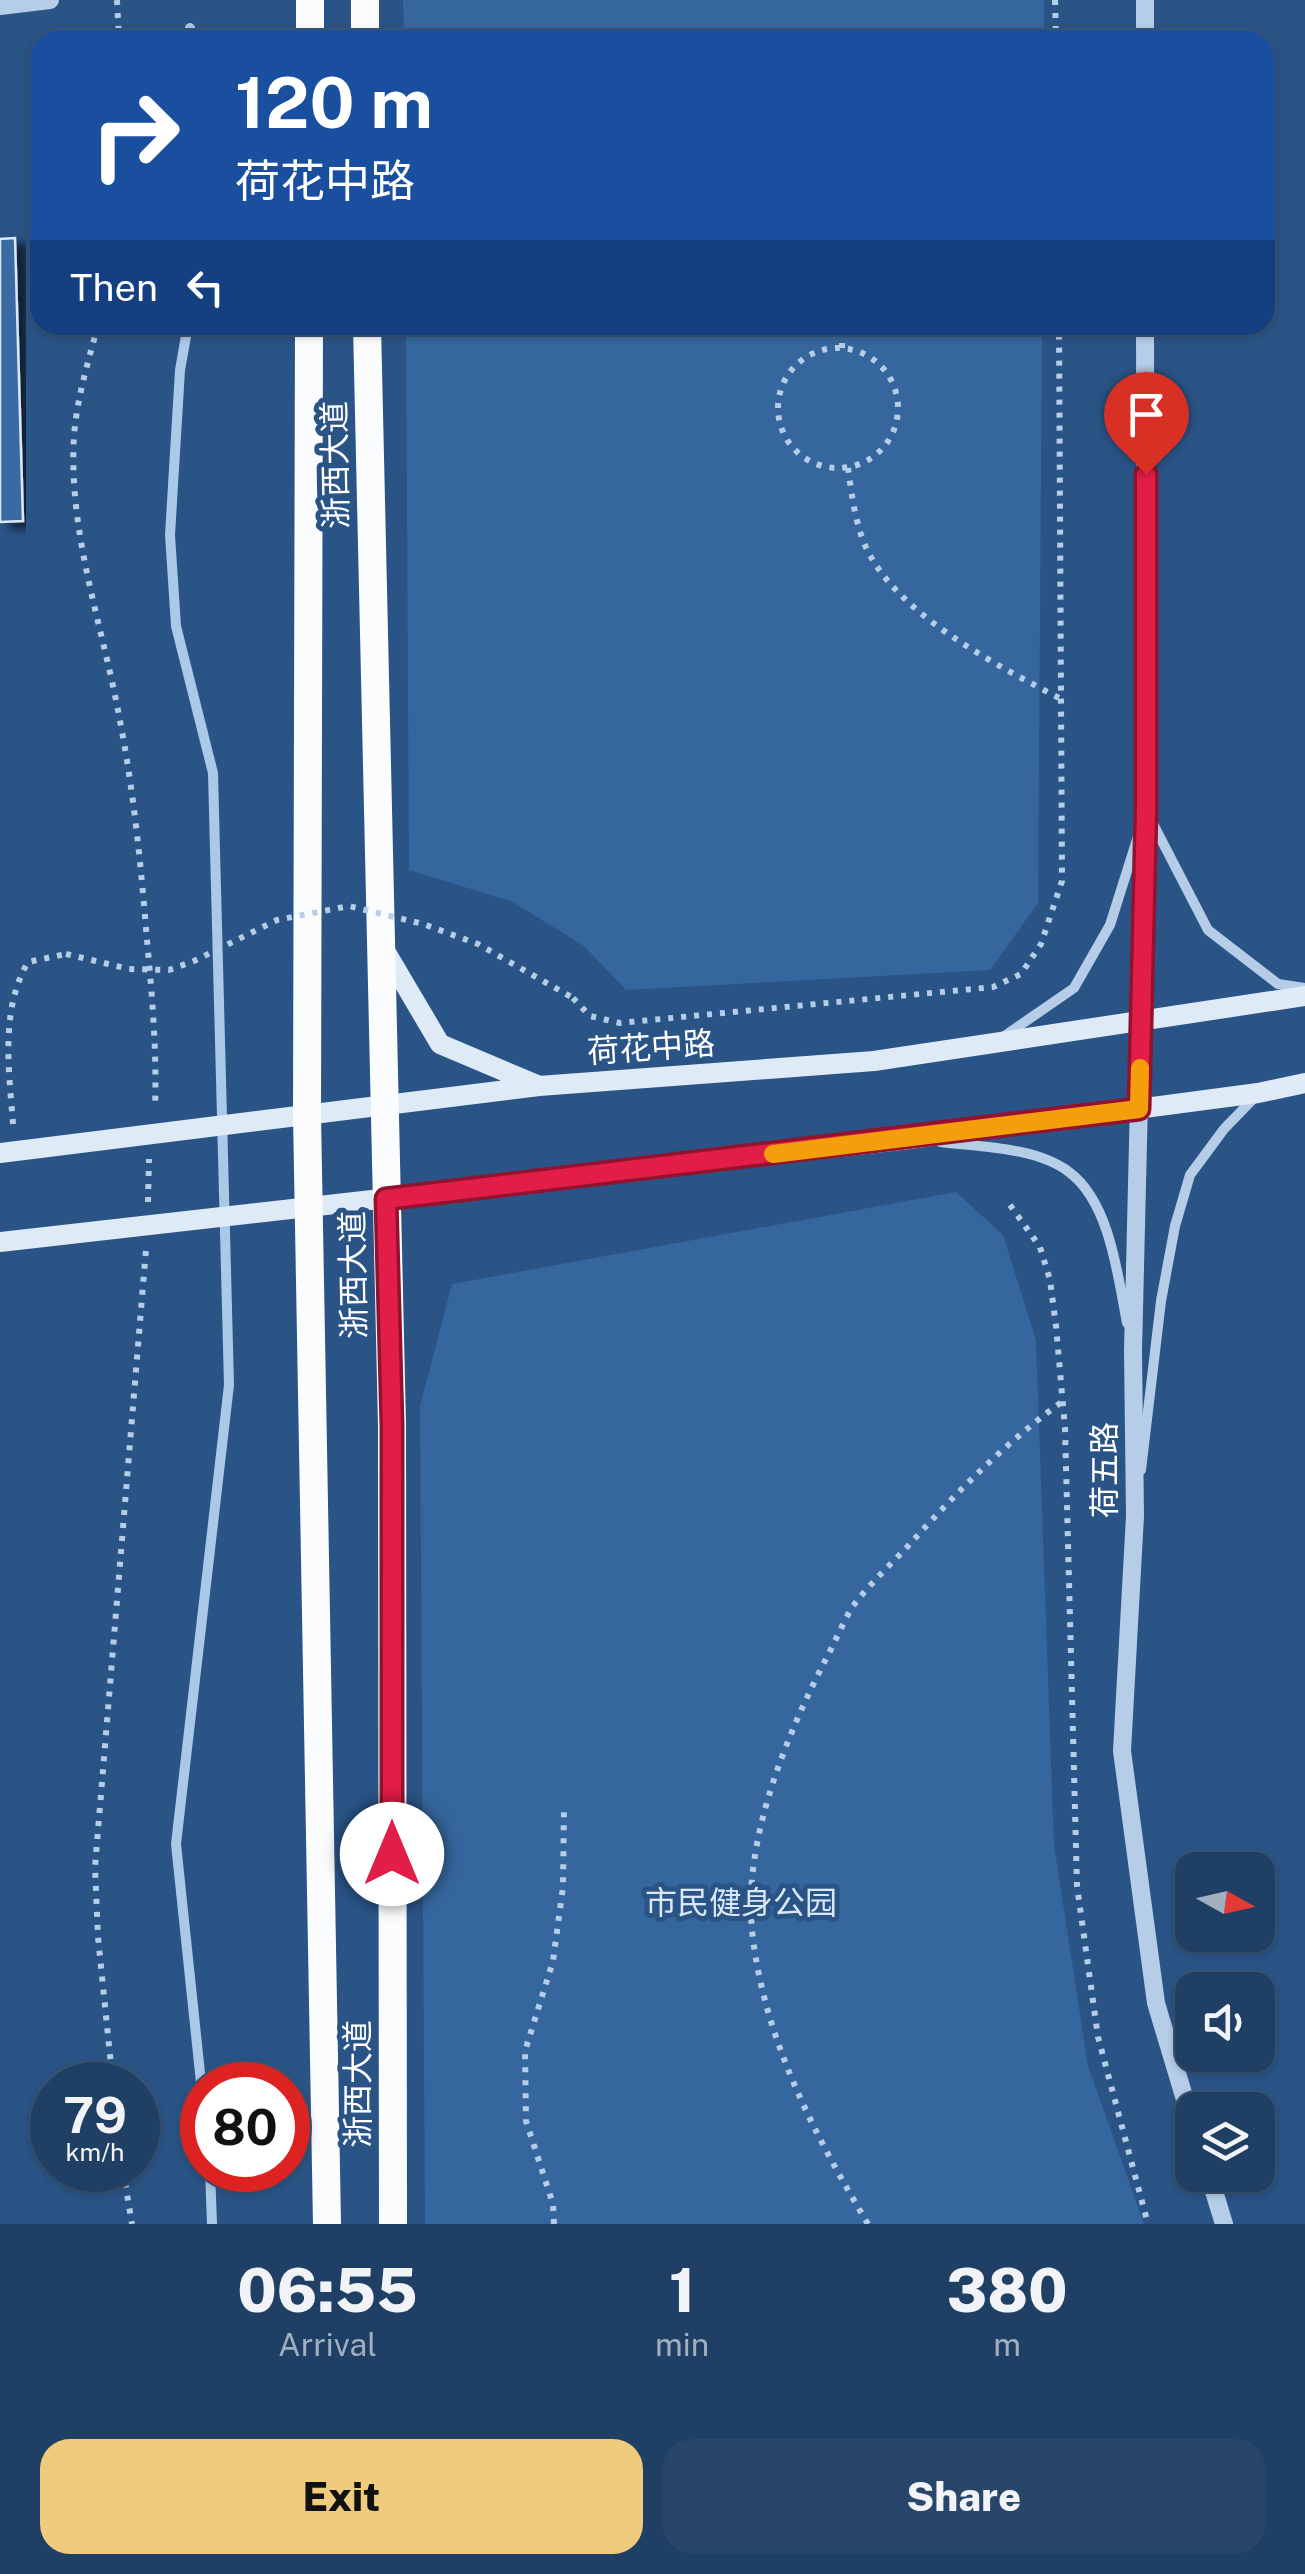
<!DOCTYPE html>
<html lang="en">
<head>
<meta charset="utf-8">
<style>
	body { margin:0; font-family:"Public Sans","Noto Sans SC",sans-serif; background:#28466a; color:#f1f3f6; height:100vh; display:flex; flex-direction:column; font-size:38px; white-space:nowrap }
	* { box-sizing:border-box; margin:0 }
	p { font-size:32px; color:#a2afbf }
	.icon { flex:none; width:55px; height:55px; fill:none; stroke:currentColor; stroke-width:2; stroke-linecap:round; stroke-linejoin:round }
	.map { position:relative; height:2224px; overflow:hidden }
	.details { display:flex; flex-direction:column; background:#203f64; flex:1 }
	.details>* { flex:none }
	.top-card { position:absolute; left:30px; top:30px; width:1245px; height:305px; border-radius:30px; box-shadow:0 2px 8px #0004,0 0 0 2px #3d5878; background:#1a4fa0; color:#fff; overflow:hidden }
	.needle { width:65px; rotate:98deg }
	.fabs { position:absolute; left:1175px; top:1852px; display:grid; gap:20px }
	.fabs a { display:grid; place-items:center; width:100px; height:100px; border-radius:20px; background:#203f64; box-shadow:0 2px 8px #0004,0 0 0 2px #3d5878; font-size:50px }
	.speed { position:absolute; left:30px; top:2062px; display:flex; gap:20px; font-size:50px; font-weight:700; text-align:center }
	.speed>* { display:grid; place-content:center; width:130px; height:130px; border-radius:50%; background:#203f64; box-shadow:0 2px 8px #0004,0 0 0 2px #3d5878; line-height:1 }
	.speed small { font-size:25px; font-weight:400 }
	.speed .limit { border:15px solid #d22; background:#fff; color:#111 }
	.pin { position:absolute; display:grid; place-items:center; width:85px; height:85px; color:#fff; margin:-102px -42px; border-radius:50% 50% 50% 0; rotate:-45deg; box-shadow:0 0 10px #0007 }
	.pin .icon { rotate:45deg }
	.me { position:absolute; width:110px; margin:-55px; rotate:0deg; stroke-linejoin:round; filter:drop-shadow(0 0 8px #0008) }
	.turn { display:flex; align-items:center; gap:35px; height:210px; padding:0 40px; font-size:45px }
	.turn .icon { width:130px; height:130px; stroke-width:2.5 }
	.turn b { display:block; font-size:70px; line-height:85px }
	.then { display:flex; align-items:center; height:95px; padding:0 40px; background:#0003; gap:20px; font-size:38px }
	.eta { display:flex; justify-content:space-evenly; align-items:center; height:170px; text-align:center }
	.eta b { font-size:60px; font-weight:800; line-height:70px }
	.primary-button { display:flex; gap:20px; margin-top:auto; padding:20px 40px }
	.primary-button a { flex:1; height:115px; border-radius:30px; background:#eecb7d; color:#111; font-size:40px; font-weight:800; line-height:115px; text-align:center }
	.primary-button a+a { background:#28466a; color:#f1f3f6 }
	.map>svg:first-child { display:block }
	.green { fill:#35669d }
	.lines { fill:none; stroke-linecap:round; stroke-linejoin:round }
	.stream { stroke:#aac8e7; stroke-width:10 }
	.building { fill:#3b6ba2; stroke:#d9e7f6; stroke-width:2.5; filter:url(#shadow) }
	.path { stroke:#b5cde7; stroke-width:6; stroke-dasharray:5 8; stroke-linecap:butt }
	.minor { stroke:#b5cde7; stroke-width:10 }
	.tertiary { stroke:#b5cde7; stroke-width:18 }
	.secondary { stroke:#dfeaf7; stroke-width:20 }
	.trunk { stroke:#fbfcfe; stroke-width:28 }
	.path-bridge { stroke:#b5cde7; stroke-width:6; stroke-dasharray:5 8; stroke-linecap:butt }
	.route-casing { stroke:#92132f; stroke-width:25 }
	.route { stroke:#e11d48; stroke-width:18 }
	.slow { stroke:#f59e0b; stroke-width:18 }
	.labels { text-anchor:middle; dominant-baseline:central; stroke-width:10; stroke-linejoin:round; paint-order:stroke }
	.street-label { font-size:32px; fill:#fff; stroke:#2a5486 }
	.park-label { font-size:32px; fill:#d9e7f6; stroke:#2a5486 }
</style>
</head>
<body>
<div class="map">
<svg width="1305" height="2224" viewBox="0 0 1305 2224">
	<defs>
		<filter id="shadow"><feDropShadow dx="11" dy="6" stdDeviation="5" flood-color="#0009"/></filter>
	</defs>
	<rect width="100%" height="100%" fill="#2a5486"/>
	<!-- green -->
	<path class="green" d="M403,0H1044V40H404Z
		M406,325H1042L1038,903L990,970L626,990L584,946L513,902L409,870Z
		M956,1192L1003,1235L1036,1340L1054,1845L1088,2066L1144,2224H425L420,1406L452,1284Z"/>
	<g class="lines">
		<!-- stream -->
		<path class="stream" d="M190,28L191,40
			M188,325L180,370L170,535L176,626L213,773L229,1385L176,1844L202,2092
			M210,2170L212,2224"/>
	</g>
	<!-- building -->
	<path class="building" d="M15,238L23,521L0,522V239Z"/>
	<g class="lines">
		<!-- path -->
		<path class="path" d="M117,0L119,40
			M1055,0L1056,40
			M98,325C88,362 77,398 74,436C68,534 103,626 120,721C134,793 141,867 147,940C152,995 157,1052 155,1107
			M778 408a60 60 0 1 1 120 0a60 60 0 1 1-120 0Z
			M842,348V325
			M848,468C852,496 856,532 871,557C906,619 1000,667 1061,699
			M573,998L590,1016L620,1023L993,987L1021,974L1041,944L1062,881L1059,325
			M13,1124C9,1070 0,1010 28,962L66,954
			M148,1202L149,1159
			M1010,1205L1040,1247L1050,1280L1056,1326L1065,1428L1077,1886L1098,2037L1148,2224
			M113,2085L98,1937L95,1867L146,1249
			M123,2170L132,2224
			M554,2224L553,2204L526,2121L525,2051L553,1961L563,1887L564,1806
			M868,2224C814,2134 763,2037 752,1930C743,1839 787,1734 828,1655C837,1638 845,1617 856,1602C872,1582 891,1564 908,1546C956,1493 1005,1443 1063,1401"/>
		<!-- minor -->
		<path class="minor" d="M1149,816L1208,930L1278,984L1305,988
			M1003,1037L1074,988L1110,925L1140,830
			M940,1142C980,1147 1036,1147 1069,1172C1110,1202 1118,1277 1127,1323
			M1141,1470L1161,1301L1175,1226L1190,1175L1224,1129L1256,1096"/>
		<!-- tertiary -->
		<path class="tertiary" d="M1145,0V40
			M0,6L50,0
			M1145,325L1146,810L1133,1351L1135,1516L1122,1751L1156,2003L1192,2123
			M1209,2175L1224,2224"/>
		<!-- secondary -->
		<path class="secondary" d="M384,949L440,1044L537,1085
			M0,1153L539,1086L874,1061L1305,996
			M0,1242L910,1139L1258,1093L1305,1083"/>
		<!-- trunk -->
		<path class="trunk" d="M365,0V40
			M310,40V0
			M309,325L307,1115L327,2224
			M367,325L392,1425L393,2224"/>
		<!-- path-bridge -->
		<path class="path-bridge" d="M66,954L129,969L169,970L194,961L277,920L349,906L423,924L478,944L573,998"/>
	</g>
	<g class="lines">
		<!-- route casing -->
		<g class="route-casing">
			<path id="route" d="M392,1854V1426L386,1199L1139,1109L1146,810V474"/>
		</g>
		<!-- route -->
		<use href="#route" class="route"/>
		<!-- slow -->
		<path class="slow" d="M773,1154L1139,1109L1140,1068"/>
	</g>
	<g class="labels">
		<!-- street labels -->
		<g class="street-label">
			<text transform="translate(335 465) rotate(-91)">浙西大道</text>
			<text transform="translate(651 1047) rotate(-4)">荷花中路</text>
			<text transform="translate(353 1275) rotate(-91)">浙西大道</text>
			<text transform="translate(1104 1470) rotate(-90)">荷五路</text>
			<text transform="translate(357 2084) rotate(-90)">浙西大道</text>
		</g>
		<!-- park labels -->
		<g class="park-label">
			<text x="741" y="1902">市民健身公园</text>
		</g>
	</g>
</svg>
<div class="fabs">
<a><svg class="needle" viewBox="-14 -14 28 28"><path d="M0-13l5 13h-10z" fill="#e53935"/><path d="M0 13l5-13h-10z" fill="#a2afbf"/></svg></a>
<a><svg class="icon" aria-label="sound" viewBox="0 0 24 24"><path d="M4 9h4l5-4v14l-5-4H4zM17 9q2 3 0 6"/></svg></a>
<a><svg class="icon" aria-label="layers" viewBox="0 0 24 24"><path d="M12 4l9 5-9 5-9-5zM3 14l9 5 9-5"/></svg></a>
</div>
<div class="speed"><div>79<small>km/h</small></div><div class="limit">80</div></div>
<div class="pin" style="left:1146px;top:474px;background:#d93025"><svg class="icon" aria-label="arrive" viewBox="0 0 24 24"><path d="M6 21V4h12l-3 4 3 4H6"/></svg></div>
<svg class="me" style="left:392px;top:1854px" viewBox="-20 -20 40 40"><circle r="19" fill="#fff"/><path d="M0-13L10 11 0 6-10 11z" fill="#e11d48"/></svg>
<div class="top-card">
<div class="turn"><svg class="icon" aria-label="right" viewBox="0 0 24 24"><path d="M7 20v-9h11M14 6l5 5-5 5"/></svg><div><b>120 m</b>荷花中路</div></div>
<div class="then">Then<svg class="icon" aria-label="left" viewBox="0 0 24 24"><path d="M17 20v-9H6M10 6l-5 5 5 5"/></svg></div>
</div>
</div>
<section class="details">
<div class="eta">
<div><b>06:55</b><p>Arrival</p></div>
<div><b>1</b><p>min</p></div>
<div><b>380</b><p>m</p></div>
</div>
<div class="primary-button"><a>Exit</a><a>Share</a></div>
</section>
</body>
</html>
